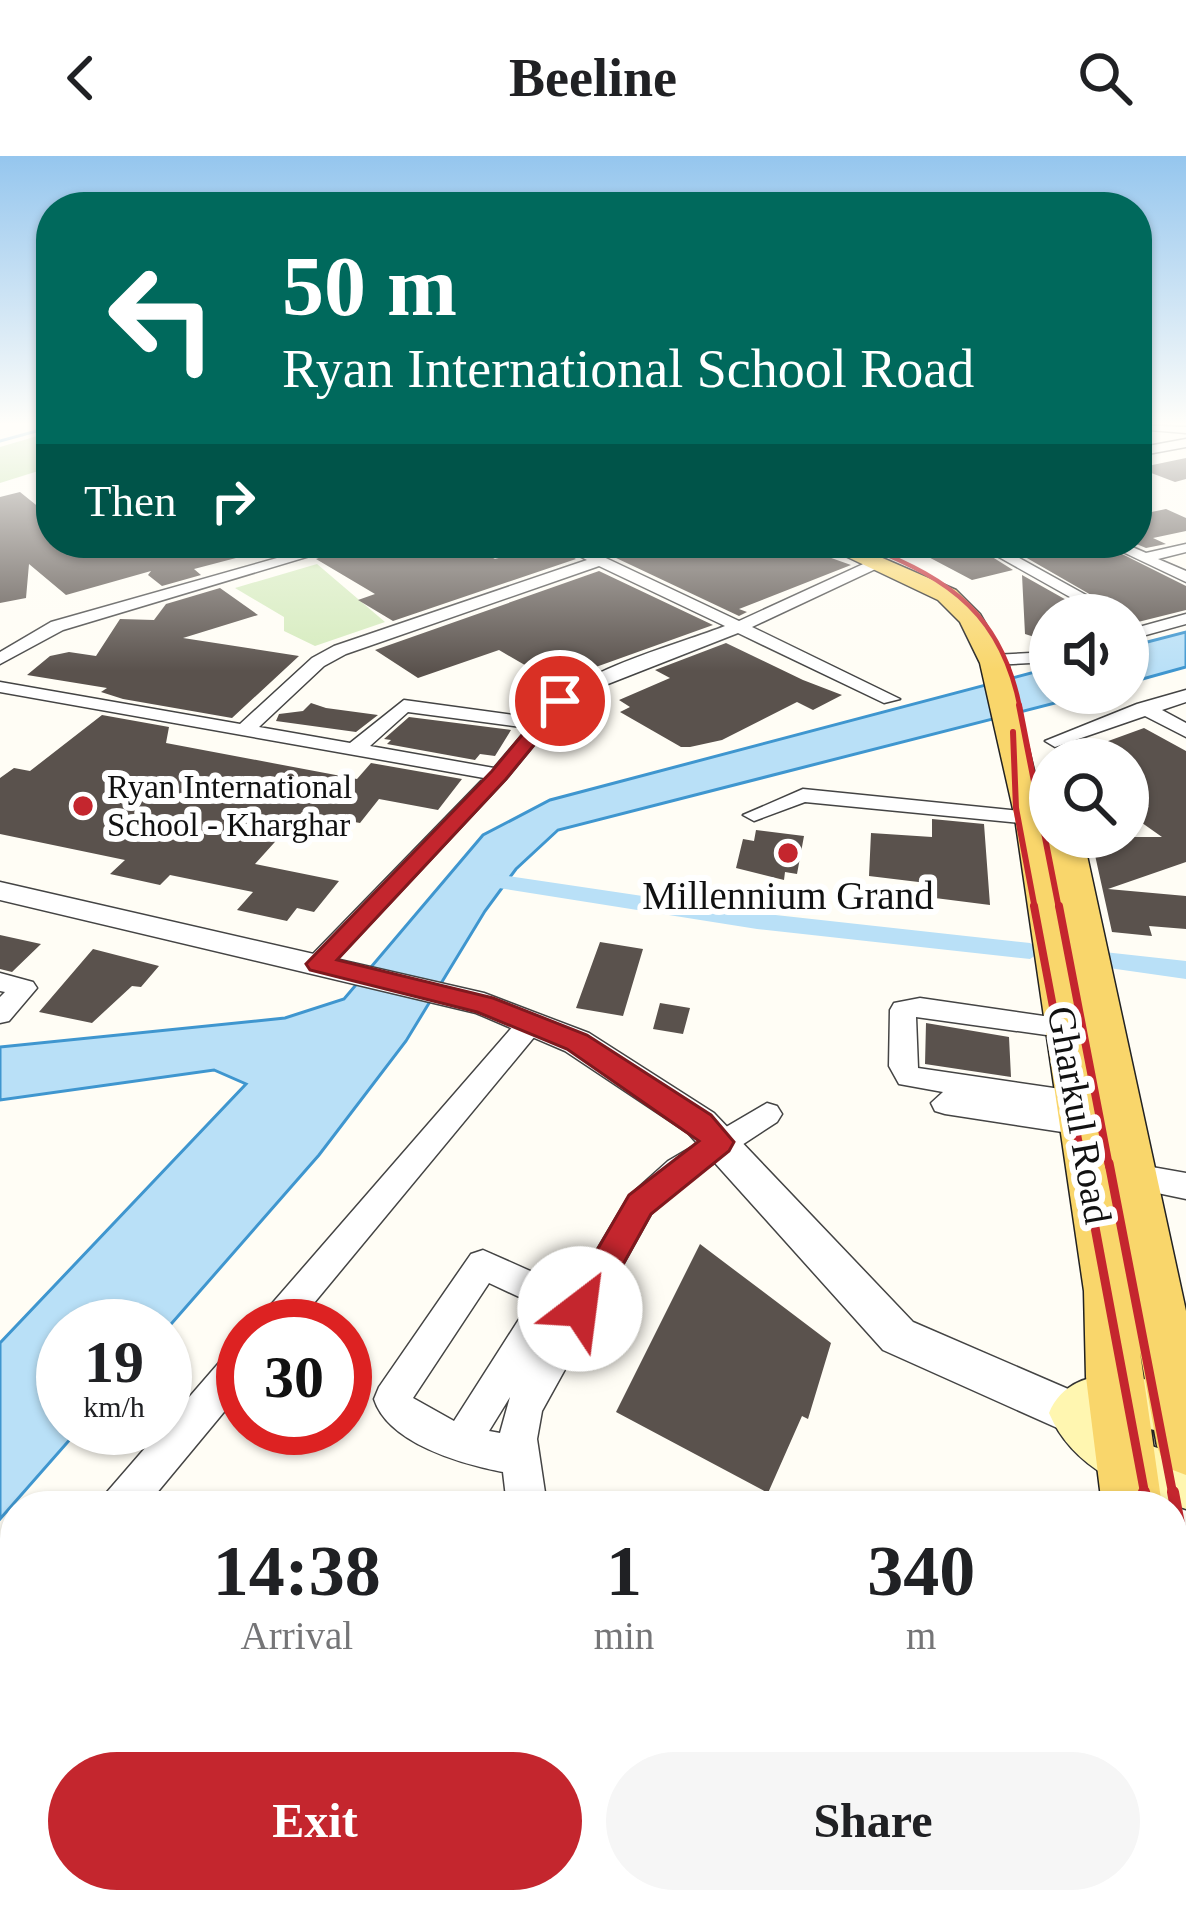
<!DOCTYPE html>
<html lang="en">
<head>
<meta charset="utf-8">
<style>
	body { margin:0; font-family:Georgia,serif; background:#f6f6f6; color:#202124; height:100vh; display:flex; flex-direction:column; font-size:45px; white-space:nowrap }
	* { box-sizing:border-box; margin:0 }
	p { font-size:39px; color:#757577 }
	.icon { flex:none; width:66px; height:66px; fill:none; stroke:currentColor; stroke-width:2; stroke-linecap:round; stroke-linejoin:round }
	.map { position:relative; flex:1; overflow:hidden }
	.sheet { position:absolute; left:0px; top:1335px; width:1188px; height:423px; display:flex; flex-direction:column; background:#fff; border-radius:48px 48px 0 0; box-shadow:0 3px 9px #0004 }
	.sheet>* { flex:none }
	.hud { position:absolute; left:36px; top:36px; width:1116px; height:366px; border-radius:48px; box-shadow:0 3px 9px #0004; background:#00695c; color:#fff; overflow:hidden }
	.buttons { position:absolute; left:1029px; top:438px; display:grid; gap:24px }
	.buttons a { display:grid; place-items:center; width:120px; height:120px; border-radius:50%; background:#fff; box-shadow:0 3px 9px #0004; font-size:60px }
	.speed { position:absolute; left:36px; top:1143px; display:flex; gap:24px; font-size:60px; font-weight:700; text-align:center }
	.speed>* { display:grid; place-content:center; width:156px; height:156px; border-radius:50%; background:#fff; box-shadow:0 3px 9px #0004; line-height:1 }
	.speed small { font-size:30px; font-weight:400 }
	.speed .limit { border:18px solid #d22; background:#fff; color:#111 }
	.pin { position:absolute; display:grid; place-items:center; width:102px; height:102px; color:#fff; margin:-51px; border:6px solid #fff; border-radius:50%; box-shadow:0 3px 12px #0007 }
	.me { position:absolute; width:132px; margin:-66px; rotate:30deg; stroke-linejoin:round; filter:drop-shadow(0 0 9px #0008) }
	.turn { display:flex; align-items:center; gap:42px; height:252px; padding:0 48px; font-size:54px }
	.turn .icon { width:156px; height:156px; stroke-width:2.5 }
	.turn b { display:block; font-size:84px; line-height:102px }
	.then { display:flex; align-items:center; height:114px; padding:0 48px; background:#0003; gap:24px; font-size:45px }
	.eta { display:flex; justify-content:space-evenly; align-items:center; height:204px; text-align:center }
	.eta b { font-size:72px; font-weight:800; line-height:84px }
	.button { display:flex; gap:24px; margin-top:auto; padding:24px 48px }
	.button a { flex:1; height:138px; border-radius:72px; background:#c4262e; color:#fff; font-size:48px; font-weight:800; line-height:138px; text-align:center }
	.button a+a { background:#f6f6f6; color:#202124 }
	header { display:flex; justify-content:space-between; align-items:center; height:156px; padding:0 48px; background:#fff; font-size:54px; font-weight:800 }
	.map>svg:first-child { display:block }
	.green { fill:#d5ebbd }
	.forest { fill:#b9dc9c }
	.water { fill:#b9e0f7; stroke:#3f96cf; stroke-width:3 }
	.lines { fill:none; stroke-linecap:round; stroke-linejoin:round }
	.stream { stroke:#3f96cf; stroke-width:3 }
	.canal { fill:#b9e0f7; fill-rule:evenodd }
	.building { fill:#5a524d }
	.minor-casing { stroke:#444; stroke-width:3 }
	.tertiary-casing { stroke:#444; stroke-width:3 }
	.secondary-casing { stroke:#333; stroke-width:3 }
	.primary-casing { stroke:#222; stroke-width:3 }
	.minor { fill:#fff; fill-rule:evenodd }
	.tertiary { fill:#fff; fill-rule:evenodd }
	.secondary { fill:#fff6b0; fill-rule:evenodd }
	.primary { fill:#f9d66b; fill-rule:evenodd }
	.rail-far5 { stroke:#c4262e; stroke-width:3 }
	.rail-far4 { stroke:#c4262e; stroke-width:4.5 }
	.rail-far3 { stroke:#c4262e; stroke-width:6 }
	.rail-far2 { stroke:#c4262e; stroke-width:8 }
	.rail-far1 { stroke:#c4262e; stroke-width:9 }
	.rail { stroke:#c4262e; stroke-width:12 }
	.route { fill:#c4262e; stroke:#7f191e; stroke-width:3 }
	.poi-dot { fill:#c4262e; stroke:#fff; stroke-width:4.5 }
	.labels { text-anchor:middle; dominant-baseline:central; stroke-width:12; stroke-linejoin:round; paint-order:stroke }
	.far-poi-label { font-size:33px; fill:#111; stroke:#fff; text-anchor:start }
	.poi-label { font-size:39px; fill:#111; stroke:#fff }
	.street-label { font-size:39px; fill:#111; stroke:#fff }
</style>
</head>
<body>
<header><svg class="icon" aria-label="back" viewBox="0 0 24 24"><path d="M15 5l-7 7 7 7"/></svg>Beeline<svg class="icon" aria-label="search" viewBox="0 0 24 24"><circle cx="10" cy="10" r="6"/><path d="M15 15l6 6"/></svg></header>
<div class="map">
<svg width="1186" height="1757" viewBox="0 0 1186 1757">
	<rect width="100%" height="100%" fill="#fffdf5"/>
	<!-- green -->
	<path class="green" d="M317,408L385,466L315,490L284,475V461L235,432Z"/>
	<!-- forest -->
	<path class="forest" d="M51,276V311L0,327V291Z"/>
	<!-- water -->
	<path class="water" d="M1186,476V511L1128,527V491Z
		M1050,512V537H1094L558,674L516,713L485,755L406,885L319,999L165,1175V1170H63V1272H80L0,1363V1187L246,928L214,914L0,944V891L285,862L344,843L483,679L550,644Z"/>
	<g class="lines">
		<!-- stream -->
		<path class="stream" d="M0,285L51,271"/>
		<!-- canal -->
		<path class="canal" d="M494,718L757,757L1030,787L1042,795L1030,803L757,773L486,730L482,725Z
			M1104,796L1186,805V823L1095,810L1091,804L1095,798Z"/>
	</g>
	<!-- building -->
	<path class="building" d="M1186,302V323L1175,326L1138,312Z
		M20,336L51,361V387H266L267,394L194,413L201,419L162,430L148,419L151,415L66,439L29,408L26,442L0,447V341Z
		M1166,353L1186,362V375L1153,382L1166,388L1146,392L1134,387L1137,359Z
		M357,387H442L453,392L466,388L495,403L551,388L576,403L393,465L358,444L375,438L316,403Z
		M642,387H789L851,409L739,453L747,456L739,460L614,401Z
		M902,387H970L1013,414L972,424Z
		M1001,387H1100L1186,430V454L1138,466Z
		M599,415L713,469L554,526L499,494L418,522L375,494Z
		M1022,419L1093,459H1050V486L1025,478Z
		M220,432L258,459L183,482L299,500L232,562L123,543L101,536L107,532L27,519L50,500L69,496L96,500L120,463L154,464L166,448Z
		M726,487L803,524L842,539L813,554L797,546L722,584L690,591H681L620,556L630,551L619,544L670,522L655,514Z
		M311,547L326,552L378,559L356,576L276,565L279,558L303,555Z
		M102,559L169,571L166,587L357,623L371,607L462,623L438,654L379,643L360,667L302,656L255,708L339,725L314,756L297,752L287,765L237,754L253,736L170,719L160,729L110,718L125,704L0,678V622L14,612L30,615Z
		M409,561L511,574L495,600L480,598L475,604L387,588L391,584L384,583Z
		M1144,572L1186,595V706L1108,733L1186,740V773L1149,770L1152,780L1112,776L1091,681H1162L1128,657L1149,651L1128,637V603L1067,600Z
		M932,663L984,668L990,749L935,742V728L869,720L871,677L932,681Z
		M756,674L804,680L797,718L785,716L784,724L736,712L743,683L754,685Z
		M0,779L41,788L12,816L0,813Z
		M600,786L643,793L623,860L576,852Z
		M93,793L159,810L141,831L132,830L92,867L39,856Z
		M660,847L690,852L683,878L653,873Z
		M926,867L1009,881L1011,921L925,908Z
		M700,1088L831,1187L808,1263L802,1260L768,1337L616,1256Z"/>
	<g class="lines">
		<!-- minor casing -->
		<g class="minor-casing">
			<path id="minor" d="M1137,269L1186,271V277L1137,273Z
				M1186,283V291L1137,300V292Z
				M330,387H353L63,474L0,508V496L51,466Z
				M555,387H574L739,465L872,404H882V410L752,471L900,543L884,547L738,477L590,535L567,549L506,623L327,814H309L305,808L309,802L484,622L0,536V526L240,568L312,502L334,490L587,404ZM599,410L725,470C666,493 577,513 536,562L404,544L350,587L259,571L324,510L346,498ZM408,556L528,572L494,612L370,590Z
				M586,387H638L609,398Z
				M974,387H992L1122,459H1102Z
				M1104,387H1123L1146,397L1186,388V396L1158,403L1186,415V426Z
				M1186,458V468L1128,484V474Z
				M1050,496V506L992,509L983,504L992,499Z
				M1186,534V546L1162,554L1186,567V581L1145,560L1055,591L1045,585L1137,548Z
				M803,633L1050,658V670L805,646L754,665L743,659Z
				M0,817L33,826L37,832L9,865L0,867V841L5,836L0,835Z
				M920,842L1092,867L1095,874L1092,881L1082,884L916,861L918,912L1088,937L1092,945L1088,953L1078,956L1092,960L1097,968L1092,976L1082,979L945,958L935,955L931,947L943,936L899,928L889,910L890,854L894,847Z
				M531,857L540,860L544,867L540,874L295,1170H257L262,1159L522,860Z
				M767,947L777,950L782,958L777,966L690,1023L651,1058L542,1255L537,1283L547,1350H507L503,1316C461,1308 388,1287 374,1243L379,1231L471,1098L483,1094L573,1134L629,1040L668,1005ZM489,1127L530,1146L454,1265L413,1242ZM510,1241L500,1277L489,1275Z
				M1135,1008L1186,1017V1043L1124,1030L1120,1021L1124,1012Z
				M243,1189V1233L146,1350H101L107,1336L230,1194Z
				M15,1453V1507L0,1513V1459Z"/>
		</g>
		<!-- tertiary casing -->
		<g class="tertiary-casing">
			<path id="tertiary" d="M0,726L484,837L589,877L714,957L913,1166L1089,1242L1095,1257L1089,1272L1073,1279L883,1194L688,977L565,895L476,857L0,744Z"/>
		</g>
		<!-- secondary casing -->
		<g class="secondary-casing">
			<path id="secondary" d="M1127,1219L1186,1233V1281L1118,1266L1142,1287L1186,1301V1353C1131,1335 1073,1314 1049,1257C1062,1225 1094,1217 1127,1219Z"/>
		</g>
		<!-- primary casing -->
		<g class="primary-casing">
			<path id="primary" d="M818,387H848L956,434L980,458L1008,507L1050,681H1083L1186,1155V1319L1165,1311L1157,1290L1140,1196L1162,1350H1102L1086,1221L1084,1135L1015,662L980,507L960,466L938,444Z
				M1173,1688L1186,1694V1757H1138L1136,1743H1173Z"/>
		</g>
		<!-- minor -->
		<use href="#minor" class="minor"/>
		<!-- tertiary -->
		<use href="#tertiary" class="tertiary"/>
		<!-- secondary -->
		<use href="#secondary" class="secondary"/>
		<!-- primary -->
		<use href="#primary" class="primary"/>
		<!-- rail-far5 -->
		<path class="rail-far5" d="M858,387L876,394"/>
		<!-- rail-far4 -->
		<path class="rail-far4" d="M868,391C952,424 1002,460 1020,552"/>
		<!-- rail-far3 -->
		<path class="rail-far3" d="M1019,549L1059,753
			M1013,576L1016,652L1035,753"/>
		<!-- rail-far2 -->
		<path class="rail-far2" d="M1034,750L1083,1010
			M1059,750L1109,1010"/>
		<!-- rail-far1 -->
		<path class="rail-far1" d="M1083,1007L1145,1339
			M1109,1007L1173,1339"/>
		<!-- rail -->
		<path class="rail" d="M1144,1336L1147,1350
			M1173,1336L1186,1405
			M1173,1479L1186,1545"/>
	</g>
	<!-- sky -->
	<linearGradient id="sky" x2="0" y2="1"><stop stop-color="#95c6ee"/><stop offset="0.52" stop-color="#fffefa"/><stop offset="1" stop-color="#fffefa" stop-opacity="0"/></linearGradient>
	<rect width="1186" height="515" fill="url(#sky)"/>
	<!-- route -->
	<path class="route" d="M554,541L570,545L506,623L337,804L493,842L587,879L711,959L734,986L729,995L651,1058L592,1164L580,1168L568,1164L563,1153L629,1039L699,985L567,893L477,856L310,814L306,808L492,615Z"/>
	<!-- markers -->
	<g class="poi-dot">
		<circle cx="83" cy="650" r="12"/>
		<circle cx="788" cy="697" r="12"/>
	</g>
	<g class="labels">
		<!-- far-poi labels -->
		<g class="far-poi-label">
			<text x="107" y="631">Ryan International<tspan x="107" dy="38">School - Kharghar</tspan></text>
		</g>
		<!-- poi labels -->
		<g class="poi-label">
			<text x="788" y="739">Millennium Grand</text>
		</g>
		<!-- street labels -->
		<g class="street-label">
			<text transform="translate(1080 959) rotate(80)">Gharkul Road</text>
		</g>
	</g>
</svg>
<div class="buttons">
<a><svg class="icon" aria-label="sound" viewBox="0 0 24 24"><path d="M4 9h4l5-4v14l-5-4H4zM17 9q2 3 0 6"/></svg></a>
<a><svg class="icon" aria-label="search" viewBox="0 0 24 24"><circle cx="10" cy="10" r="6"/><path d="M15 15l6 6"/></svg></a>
</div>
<div class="speed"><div>19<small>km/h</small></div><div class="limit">30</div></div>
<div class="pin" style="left:560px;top:545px;background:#d93025"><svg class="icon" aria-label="arrive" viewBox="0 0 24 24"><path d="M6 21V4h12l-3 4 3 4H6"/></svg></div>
<svg class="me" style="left:580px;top:1153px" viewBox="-20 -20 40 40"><circle r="19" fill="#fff"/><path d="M0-13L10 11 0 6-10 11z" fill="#c4262e"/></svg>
<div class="hud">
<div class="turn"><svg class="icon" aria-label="left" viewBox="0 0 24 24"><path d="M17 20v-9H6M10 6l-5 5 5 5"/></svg><div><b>50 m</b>Ryan International School Road</div></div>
<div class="then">Then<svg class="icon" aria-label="right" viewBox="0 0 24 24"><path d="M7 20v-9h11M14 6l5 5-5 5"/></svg></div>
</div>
<section class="sheet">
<div class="eta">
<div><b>14:38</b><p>Arrival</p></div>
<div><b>1</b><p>min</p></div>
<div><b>340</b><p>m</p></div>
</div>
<div class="button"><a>Exit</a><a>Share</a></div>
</section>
</div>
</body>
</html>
